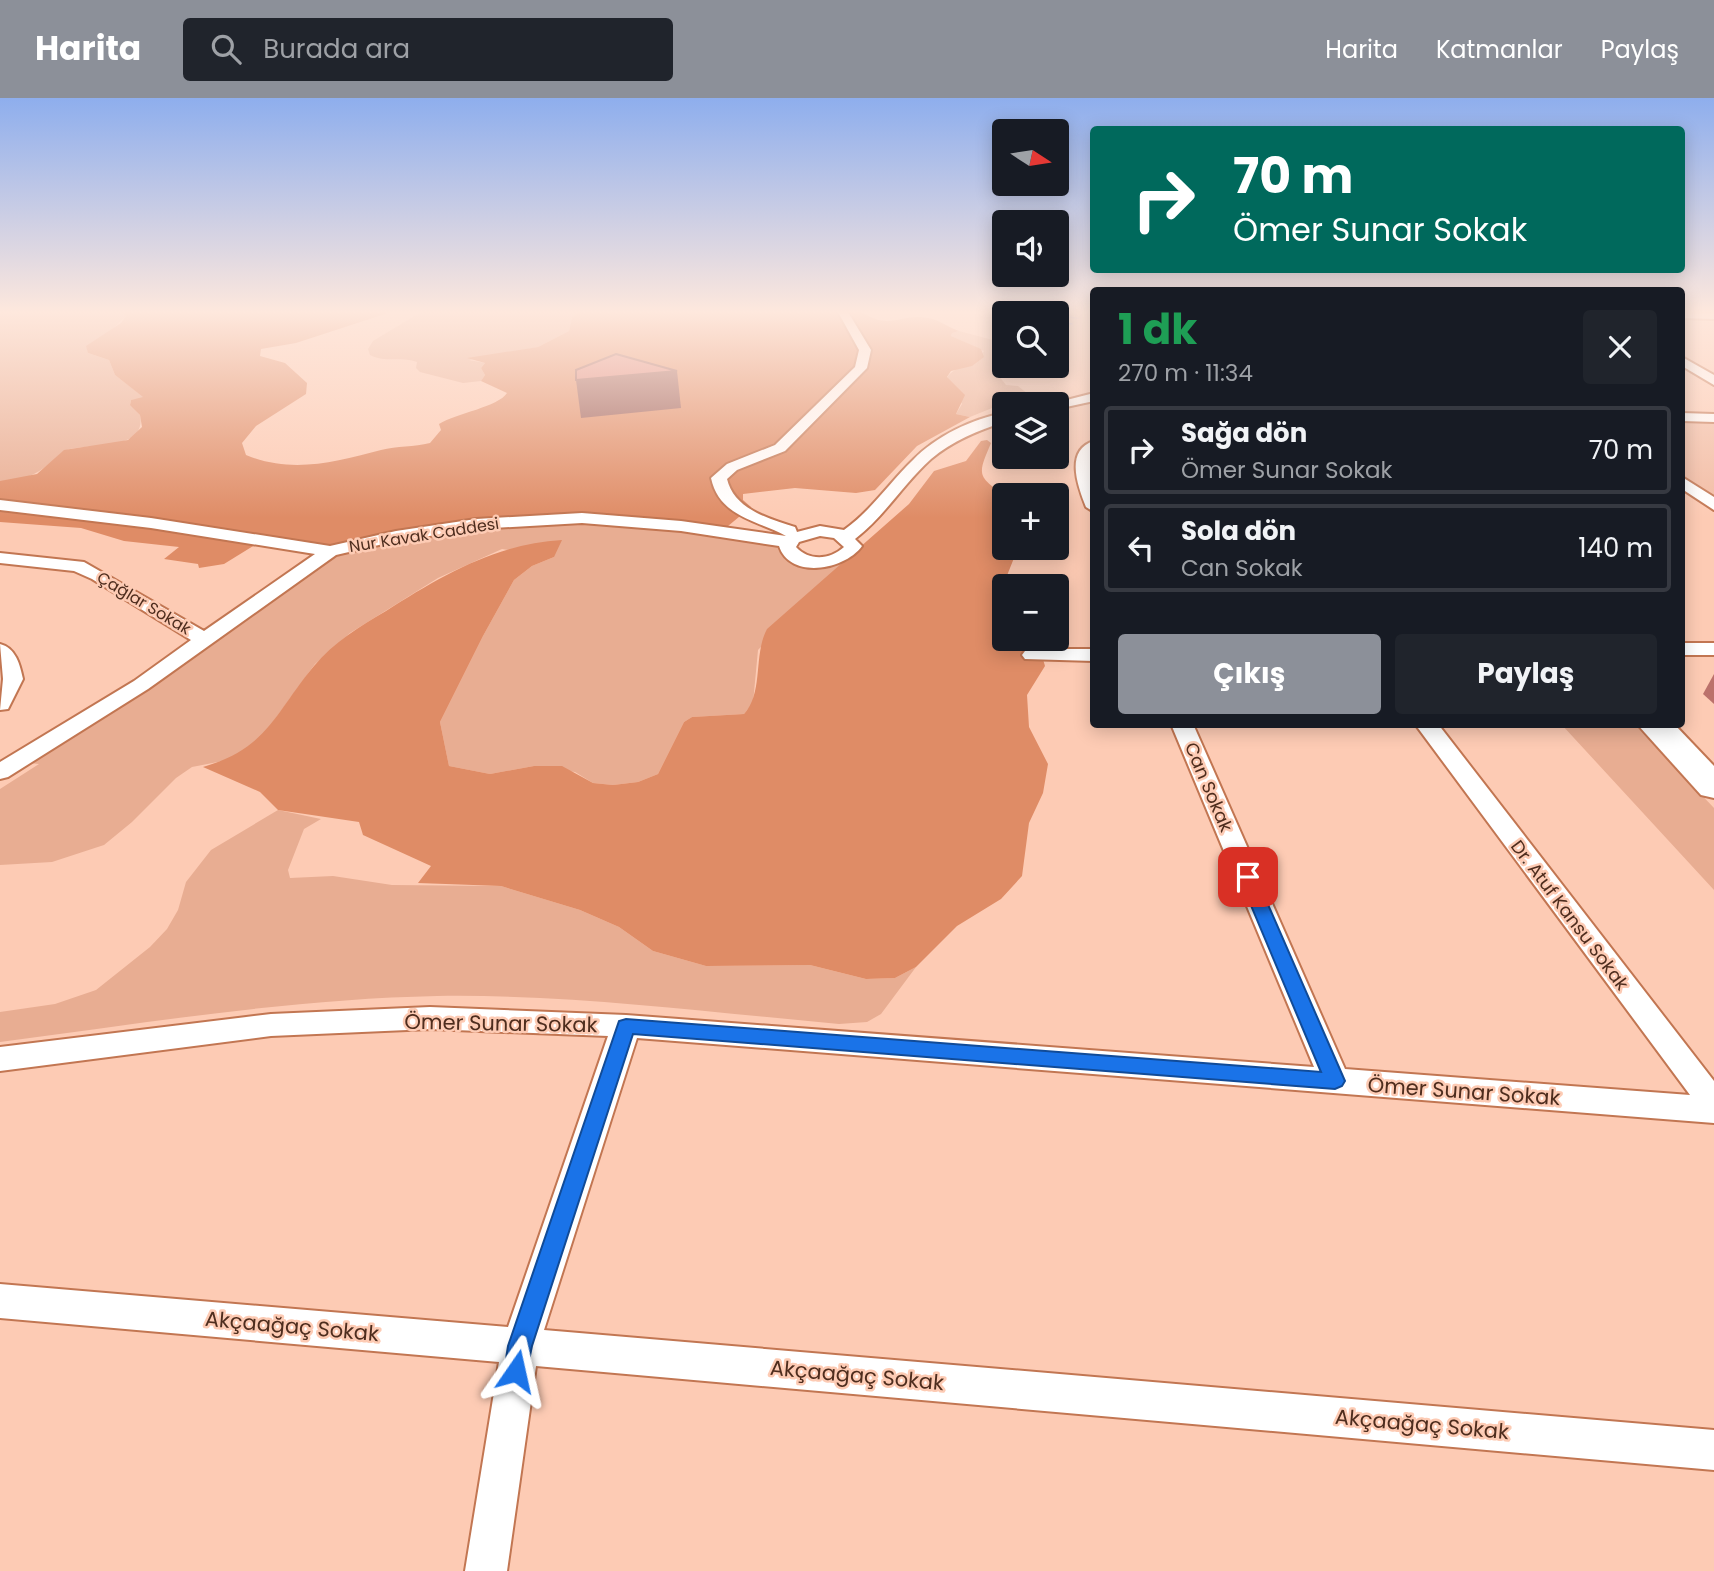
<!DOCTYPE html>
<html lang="tr">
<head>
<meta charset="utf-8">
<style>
	body { margin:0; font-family:Poppins,sans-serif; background:#20242c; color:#f1f3f6; height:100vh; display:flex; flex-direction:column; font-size:26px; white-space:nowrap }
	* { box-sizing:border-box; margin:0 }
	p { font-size:23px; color:#9ea1a6 }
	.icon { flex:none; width:38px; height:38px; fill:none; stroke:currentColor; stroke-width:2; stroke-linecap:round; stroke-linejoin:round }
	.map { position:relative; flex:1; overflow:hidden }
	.drawer { position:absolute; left:1090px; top:189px; width:595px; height:441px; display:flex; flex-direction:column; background:#171b24; border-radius:7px; box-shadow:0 4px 18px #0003 }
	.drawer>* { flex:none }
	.banner { position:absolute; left:1090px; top:28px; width:595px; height:147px; border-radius:7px; box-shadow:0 4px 18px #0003; background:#00695c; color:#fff; overflow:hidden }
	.needle { width:46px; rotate:102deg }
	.controls { position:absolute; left:992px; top:21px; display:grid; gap:14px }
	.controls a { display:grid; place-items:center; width:77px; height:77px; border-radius:7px; background:#171b24; box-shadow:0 4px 18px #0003; font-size:35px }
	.pin { position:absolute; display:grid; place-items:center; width:60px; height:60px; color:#fff; margin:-30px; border-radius:14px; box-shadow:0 4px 10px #0006 }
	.me { position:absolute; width:77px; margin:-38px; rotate:11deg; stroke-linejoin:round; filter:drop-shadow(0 0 5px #0008) }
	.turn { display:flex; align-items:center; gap:24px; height:147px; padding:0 28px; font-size:32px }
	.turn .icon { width:91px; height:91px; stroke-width:2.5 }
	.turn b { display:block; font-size:49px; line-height:60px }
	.round { display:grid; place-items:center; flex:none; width:74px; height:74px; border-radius:7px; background:#20242c }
	.overview { display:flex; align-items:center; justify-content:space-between; height:119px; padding:0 28px }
	h1 { font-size:42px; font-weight:700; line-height:52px; color:#1e9e55 }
	.action { display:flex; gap:14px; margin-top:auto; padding:14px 28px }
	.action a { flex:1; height:80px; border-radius:7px; background:#8c9099; color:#fff; font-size:28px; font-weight:700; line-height:80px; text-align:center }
	.action a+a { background:#20242c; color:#f1f3f6 }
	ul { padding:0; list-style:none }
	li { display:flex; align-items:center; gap:21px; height:88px; margin:0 14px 10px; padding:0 14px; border:4px solid #363941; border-radius:7px }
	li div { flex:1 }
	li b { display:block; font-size:26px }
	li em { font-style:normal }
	header { display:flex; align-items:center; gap:42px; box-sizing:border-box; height:98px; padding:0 35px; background:#8c9099; color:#fff }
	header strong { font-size:33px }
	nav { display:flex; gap:38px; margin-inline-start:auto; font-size:24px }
	.search { width:490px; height:63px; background:#20242c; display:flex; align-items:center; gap:18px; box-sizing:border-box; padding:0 24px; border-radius:7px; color:#9ea1a6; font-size:26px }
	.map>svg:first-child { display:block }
	.built { fill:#f2bca4 }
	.green { fill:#e8ad92 }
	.forest { fill:#df8c66 }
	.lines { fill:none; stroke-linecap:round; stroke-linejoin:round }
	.stream { fill:#a8a4f5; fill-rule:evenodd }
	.minor-casing { stroke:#c27652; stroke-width:4 }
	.trunk-casing { stroke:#c27652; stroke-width:4 }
	.minor { fill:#fff; fill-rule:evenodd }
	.trunk { fill:#fff; fill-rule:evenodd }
	.wall { fill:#bb716b }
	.shaded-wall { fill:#995c57 }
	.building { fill:#da837c; stroke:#995c57; stroke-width:2 }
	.route { fill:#1a73e8; stroke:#114b97; stroke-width:2 }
	.labels { text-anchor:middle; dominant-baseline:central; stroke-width:5; stroke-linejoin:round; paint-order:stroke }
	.far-street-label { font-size:16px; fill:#4e2d1e; stroke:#fdcbb4 }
	.street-label { font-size:18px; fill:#4e2d1e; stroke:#fdcbb4 }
	.near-street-label { font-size:21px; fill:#4e2d1e; stroke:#fdcbb4 }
</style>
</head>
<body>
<header>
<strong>Harita</strong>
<div class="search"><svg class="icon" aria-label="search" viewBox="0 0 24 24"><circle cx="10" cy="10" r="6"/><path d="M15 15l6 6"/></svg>Burada ara</div>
<nav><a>Harita</a><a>Katmanlar</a><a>Paylaş</a></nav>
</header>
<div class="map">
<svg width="1714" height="1473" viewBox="0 0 1714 1473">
	<rect width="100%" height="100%" fill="#fdcbb4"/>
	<!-- built -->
	<path class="built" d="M1682,319L1714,320V407L1682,384Z"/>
	<!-- green -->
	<path class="green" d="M0,214H121L126,218L88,255L109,262L115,277L145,300L131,302L130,306L140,317C147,354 89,345 67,352C60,354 56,361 50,365C35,378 19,384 0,383Z
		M421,214H579L572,219L569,233L538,249L469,262L485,265L481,270L485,277L481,283L463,285L420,274L416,270L417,264C402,258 384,265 370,257L368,251L373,243Z
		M959,233L1004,245L1006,268L995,273L1006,287L1018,288L1028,296V300L997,308L970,319L956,316L962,306L947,280C955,266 975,269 984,253L951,238L952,235Z
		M582,420L789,444L800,461L850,458L758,552L753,605L744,616L692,619L684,624L658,676L638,684L613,687L593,685L575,674L534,668L490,676L449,668L440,624L483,538L514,482L532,468L554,459L502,451L438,480L350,535L315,566L262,639L248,650L228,662L192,669L176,680L132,724L104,747L52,764L0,767V691L39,666L17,664L330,453L396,438Z
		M1562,627H1635L1714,710V792Z
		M278,712L321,721L304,731L288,772L290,780L333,778L392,787L501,788L580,812L619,829L653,853L706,868L810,867L866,881L895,880L916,869L881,916L867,924L839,926C706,914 572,896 437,898C291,901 145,925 0,944V914L55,906L96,892L150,849L167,831L178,812L186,784L211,752Z"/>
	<!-- forest -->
	<path class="forest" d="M121,214H391L296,245L261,251L260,258L285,265L307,285L306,296L256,328L242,345L246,357C292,376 335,364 381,352C397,348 414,349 430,345L441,332L439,326C457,315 498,309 507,295L481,283L485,277L481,270L485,265L467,260L538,249L569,233L572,219L579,214H862C889,233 901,215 928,220C938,221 949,230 959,233L952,235L951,238L981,251L984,259L972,268L951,273L947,279L965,297L956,316L970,319L917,348L875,392L856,395L795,390L743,396V402L751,409L722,433L542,421L330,453L263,442L224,466L199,470L198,466L164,461L179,449L124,443L81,430L0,424V383L37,376L64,352L128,342L142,329L140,317L130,307L131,302L143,299L115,277L109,262L88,255L86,248L121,225L126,218Z
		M987,342L991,345C978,376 976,378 1005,397L1004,450H1018L1004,485V541H1033L1038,545L1045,568L1027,597L1029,629L1048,666L1043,695L1029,725L1022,778L1001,801L957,828L916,869L895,880L866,881L810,867L706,868L653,853L619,829L580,812L501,788L418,785L431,768L363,737L359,724L278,712L260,694L203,669C268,650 274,616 314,568C333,545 360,528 386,513C441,478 495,446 562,442L554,459L532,468L514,482L483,538L440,624L449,668L490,676L534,668H562L593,685L613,687L638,684L658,676L684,624L692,619L744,616C764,594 753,557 767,531L909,406L934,373L966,363L981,343Z"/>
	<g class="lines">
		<!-- stream -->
		<path class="stream" d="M1064,217L1080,220L1078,221L1065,219Z
			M1066,224L1072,225L1073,226L1071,227L1065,226Z"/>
		<!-- minor casing -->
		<g class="minor-casing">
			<path id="minor" d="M838,214H848L871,252L867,270L785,353L737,372L727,381C734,411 769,421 795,429L797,434L820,428L844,432C872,412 889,385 913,362C936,338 972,321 1004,315V324C979,332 952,343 931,361C903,386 885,418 855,441L862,448C845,472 790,482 779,448L681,433L582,425L476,431L396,443L336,457L148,591L8,679L0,681V664L134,583L191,542L92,481L74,473L0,465V455L84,464L204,533L315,456L151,430L0,412V402L151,420L330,448L396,433L476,421L582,415L681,423L786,438C759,423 719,419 711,380L727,366L775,347L855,269L859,252ZM820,438L834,440L844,449C830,462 809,463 796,449L799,444Z
				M1682,214L1714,215V221L1682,220Z
				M1682,259L1714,277V287L1682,268Z
				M1094,295V303L1057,311V306H1051Z
				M1682,315L1714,316V324L1682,323Z
				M1094,343L1090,369L1094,414L1086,409C1078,389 1064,352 1094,343Z
				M1682,379L1714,399V412L1682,391Z
				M1682,545H1714V557H1682Z
				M0,546C16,550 20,567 23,581L8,611L0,612L3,581Z
				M1032,551H1094V563L1025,561L1022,557L1025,553Z
				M1171,626H1193L1345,971L1690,997L1415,626H1438L1714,983V1025L637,940L544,1232L1714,1332V1372L536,1268L507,1473H465L499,1264L0,1220V1186L508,1229L608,938L430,931L271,938L0,973V949L271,916L430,909L626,917L1314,969Z"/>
		</g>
		<!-- trunk casing -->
		<g class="trunk-casing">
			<path id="trunk" d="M1637,626H1674L1714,668V700L1701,697Z"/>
		</g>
		<!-- minor -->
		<use href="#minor" class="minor"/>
		<!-- trunk -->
		<use href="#trunk" class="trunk"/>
	</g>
	<!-- wall -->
	<path class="wall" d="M1714,576V606L1703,596Z"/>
	<!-- shaded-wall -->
	<path class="shaded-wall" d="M677,273L681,310L581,320L576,282Z"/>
	<!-- building -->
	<path class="building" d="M616,256L677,273L576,282V272Z"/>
	<!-- sky -->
	<linearGradient id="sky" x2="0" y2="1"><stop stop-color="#8eaeed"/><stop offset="0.51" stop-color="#fee8dd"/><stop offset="1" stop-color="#fee8dd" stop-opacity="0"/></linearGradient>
	<rect width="1714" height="420" fill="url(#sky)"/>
	<!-- route -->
	<path class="route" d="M1248,774L1256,779L1345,983L1342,988L1335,991L633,936L532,1248L525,1282L516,1285L508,1282L504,1273L508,1248L619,923L626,921L1321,974L1239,779Z"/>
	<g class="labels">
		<!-- far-street labels -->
		<g class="far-street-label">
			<text transform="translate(424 437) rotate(-9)">Nur Kavak Caddesi</text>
			<text transform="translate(144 505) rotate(31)">Çağlar Sokak</text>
		</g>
		<!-- street labels -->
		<g class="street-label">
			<text transform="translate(1209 689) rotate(67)">Can Sokak</text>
			<text transform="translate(1570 817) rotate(53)">Dr. Atuf Kansu Sokak</text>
		</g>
		<!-- near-street labels -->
		<g class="near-street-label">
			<text transform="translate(501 925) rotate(1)">Ömer Sunar Sokak</text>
			<text transform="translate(1464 993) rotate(4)">Ömer Sunar Sokak</text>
			<text transform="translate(292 1228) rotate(5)">Akçaağaç Sokak</text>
			<text transform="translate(857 1277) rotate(5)">Akçaağaç Sokak</text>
			<text transform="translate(1422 1326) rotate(5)">Akçaağaç Sokak</text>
		</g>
	</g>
</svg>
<div class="controls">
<a><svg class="needle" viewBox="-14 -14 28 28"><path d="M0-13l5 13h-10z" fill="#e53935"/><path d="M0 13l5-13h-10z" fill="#9ea1a6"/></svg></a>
<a><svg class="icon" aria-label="sound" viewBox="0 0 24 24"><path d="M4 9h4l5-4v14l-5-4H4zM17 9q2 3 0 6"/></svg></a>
<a><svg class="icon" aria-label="search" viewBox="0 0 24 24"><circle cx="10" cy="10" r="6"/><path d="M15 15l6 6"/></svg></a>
<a><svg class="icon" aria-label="layers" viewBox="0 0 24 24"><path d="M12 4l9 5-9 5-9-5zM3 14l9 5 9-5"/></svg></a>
<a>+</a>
<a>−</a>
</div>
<div class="pin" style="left:1248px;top:779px;background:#d93025"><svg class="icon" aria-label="arrive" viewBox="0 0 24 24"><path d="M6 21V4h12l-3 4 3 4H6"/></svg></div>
<svg class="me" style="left:516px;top:1273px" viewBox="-20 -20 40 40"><path d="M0-17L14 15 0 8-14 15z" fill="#1a73e8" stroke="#fff" stroke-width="4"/></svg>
<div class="banner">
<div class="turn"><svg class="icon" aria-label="right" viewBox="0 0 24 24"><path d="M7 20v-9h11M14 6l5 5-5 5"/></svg><div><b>70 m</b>Ömer Sunar Sokak</div></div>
</div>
<section class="drawer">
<div class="overview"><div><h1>1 dk</h1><p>270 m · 11:34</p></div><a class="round"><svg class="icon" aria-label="close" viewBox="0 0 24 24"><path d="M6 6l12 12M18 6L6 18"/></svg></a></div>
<ul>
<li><svg class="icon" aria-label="right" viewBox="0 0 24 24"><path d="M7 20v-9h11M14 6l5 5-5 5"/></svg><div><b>Sağa dön</b><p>Ömer Sunar Sokak</p></div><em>70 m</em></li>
<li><svg class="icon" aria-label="left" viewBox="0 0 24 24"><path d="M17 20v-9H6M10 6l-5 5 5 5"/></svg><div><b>Sola dön</b><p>Can Sokak</p></div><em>140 m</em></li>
</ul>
<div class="action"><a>Çıkış</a><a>Paylaş</a></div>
</section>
</div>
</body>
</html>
